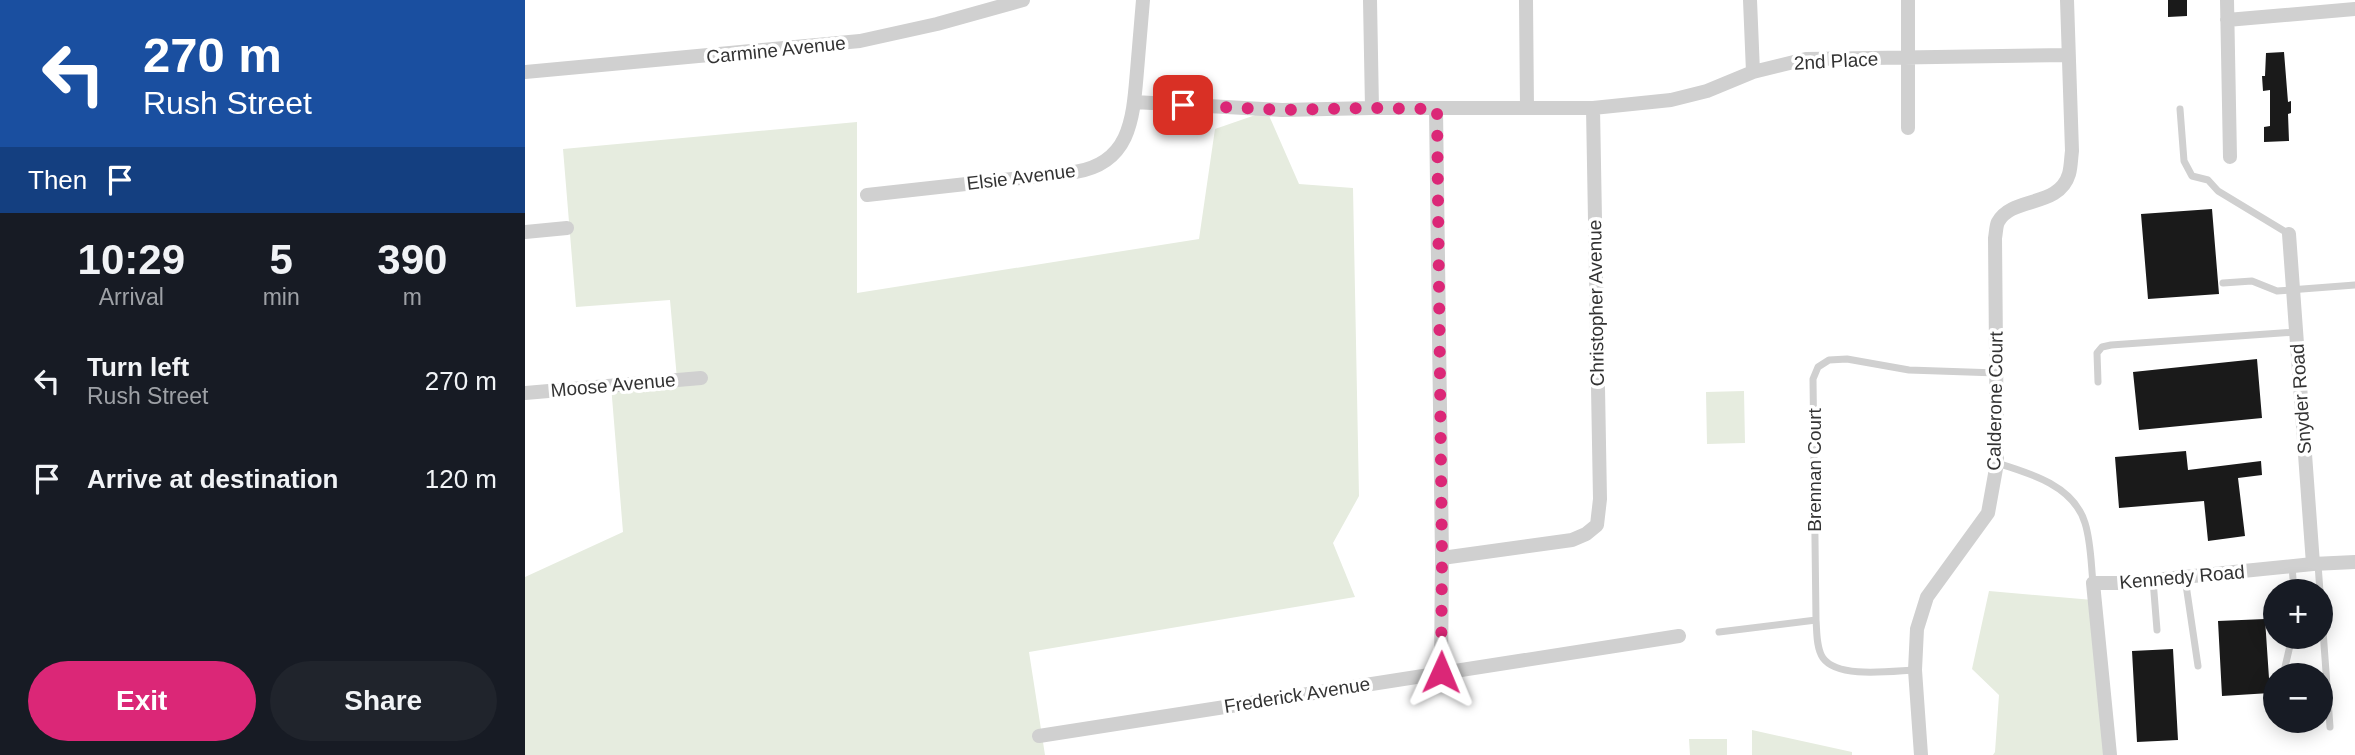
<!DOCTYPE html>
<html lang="en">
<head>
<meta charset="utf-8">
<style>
	body { margin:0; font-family:Arial,sans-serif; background:#20242c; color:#f1f3f6; height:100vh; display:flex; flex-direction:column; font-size:26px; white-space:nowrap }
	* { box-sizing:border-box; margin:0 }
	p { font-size:23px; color:#9ea1a6 }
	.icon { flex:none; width:38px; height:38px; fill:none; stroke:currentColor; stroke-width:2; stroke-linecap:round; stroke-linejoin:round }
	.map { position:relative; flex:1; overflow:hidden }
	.details { display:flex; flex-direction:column; background:#171b24; width:525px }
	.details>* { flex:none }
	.guide { background:#1a4fa0; color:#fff; overflow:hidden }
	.fabs { position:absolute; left:1738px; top:579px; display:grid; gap:14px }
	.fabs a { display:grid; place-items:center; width:70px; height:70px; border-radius:50%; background:#171b24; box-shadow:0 4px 18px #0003; font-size:35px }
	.pin { position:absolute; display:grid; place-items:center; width:60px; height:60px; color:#fff; margin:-30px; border-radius:14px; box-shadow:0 4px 10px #0006 }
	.me { position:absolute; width:77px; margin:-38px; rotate:1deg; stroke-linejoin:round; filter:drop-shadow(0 0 5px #0008) }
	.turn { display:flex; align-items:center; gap:24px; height:147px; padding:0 28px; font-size:32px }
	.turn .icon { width:91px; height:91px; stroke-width:2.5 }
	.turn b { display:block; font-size:49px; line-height:60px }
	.then { display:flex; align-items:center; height:66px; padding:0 28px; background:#0003; gap:14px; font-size:26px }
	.eta { display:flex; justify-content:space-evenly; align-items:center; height:119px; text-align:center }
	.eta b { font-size:42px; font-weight:700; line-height:49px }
	.cta { display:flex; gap:14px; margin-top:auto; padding:14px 28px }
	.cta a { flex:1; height:80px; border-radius:42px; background:#db2777; color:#fff; font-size:28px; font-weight:700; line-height:80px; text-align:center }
	.cta a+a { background:#20242c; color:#f1f3f6 }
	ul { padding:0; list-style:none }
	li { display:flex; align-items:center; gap:21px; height:98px; padding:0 28px }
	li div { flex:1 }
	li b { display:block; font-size:26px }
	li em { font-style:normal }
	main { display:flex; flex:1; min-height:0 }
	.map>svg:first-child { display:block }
	.green { fill:#e6ecdf }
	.building { fill:#1a1a1a }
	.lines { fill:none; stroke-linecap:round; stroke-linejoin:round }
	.lane { stroke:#d0d0d0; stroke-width:7 }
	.street { stroke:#d0d0d0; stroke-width:14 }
	.route { stroke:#db2777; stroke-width:12; stroke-dasharray:0 21.6 }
	.labels { text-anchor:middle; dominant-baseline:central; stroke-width:7; stroke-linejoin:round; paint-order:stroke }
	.street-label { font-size:19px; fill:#333; stroke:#fff }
</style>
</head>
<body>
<main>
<section class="details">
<div class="guide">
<div class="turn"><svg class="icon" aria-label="left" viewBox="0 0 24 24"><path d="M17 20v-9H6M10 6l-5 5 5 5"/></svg><div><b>270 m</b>Rush Street</div></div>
<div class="then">Then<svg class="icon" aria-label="arrive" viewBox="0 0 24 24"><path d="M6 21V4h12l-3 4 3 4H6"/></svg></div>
</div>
<div class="eta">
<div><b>10:29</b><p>Arrival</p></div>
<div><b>5</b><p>min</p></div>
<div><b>390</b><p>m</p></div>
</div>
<ul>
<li><svg class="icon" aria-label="left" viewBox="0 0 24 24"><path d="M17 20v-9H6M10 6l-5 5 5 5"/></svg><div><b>Turn left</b><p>Rush Street</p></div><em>270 m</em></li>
<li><svg class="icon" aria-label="arrive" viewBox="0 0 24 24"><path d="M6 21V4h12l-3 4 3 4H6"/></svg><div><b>Arrive at destination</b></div><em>120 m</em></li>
</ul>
<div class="cta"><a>Exit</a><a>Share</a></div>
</section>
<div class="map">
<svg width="1830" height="755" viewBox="0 0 1830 755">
	<rect width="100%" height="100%" fill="#fff"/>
	<!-- green -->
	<path class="green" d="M742,111L774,184L828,188L834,496L808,543L830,597L504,652L520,755H0V577L98,532L86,385L152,379L145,300L51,307L38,149L332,122V293L674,239L690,129Z
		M1219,391L1220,443L1182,444L1181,392Z
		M1464,591L1568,600L1580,755H1468L1470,752L1474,695L1447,669Z
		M1227,730L1327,752V755H1227Z
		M1164,739H1202V755H1165Z"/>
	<!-- building -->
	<path class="building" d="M1643,0H1662V16L1643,17Z
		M1759,52L1763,102L1766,101V113L1763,114L1764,141L1739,142V127L1745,126V90L1738,91L1737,76H1740L1741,53Z
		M1687,209L1694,294L1623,299L1616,214Z
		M1732,359L1737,418L1614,430L1608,372Z
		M1661,451L1663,470L1736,461L1737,475L1713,478L1720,536L1683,541L1679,501L1594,508L1590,457Z
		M1740,619L1745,693L1697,696L1693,621Z
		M1648,649L1653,740L1612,742L1607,651Z"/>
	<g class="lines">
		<!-- lane -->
		<path class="lane" d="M1655,109L1659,161L1667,176L1683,180L1693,191L1764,234
			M1698,283L1727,281L1752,291L1830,285
			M1573,382L1572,353L1577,347L1586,345L1771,332
			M1472,463C1505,473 1549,486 1560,523C1566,542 1566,564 1568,583
			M1793,564L1795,592
			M1767,566L1769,592
			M1660,578L1673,666
			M1628,580L1632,630
			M1796,603L1805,727
			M1194,632L1291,620
			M1760,667L1767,637
			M1390,670C1367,671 1313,679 1298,658C1291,648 1292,631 1291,620L1288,379L1293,367L1304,360L1322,359L1384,370L1472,373"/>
		<!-- street -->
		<path class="street" d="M845,0L847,108
			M1001,0L1002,108
			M1225,0L1228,72
			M1383,0V128
			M1702,0L1705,157
			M1702,20L1830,9
			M0,72L335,41L412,24L498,0
			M609,102L757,110L847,108H1068L1146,100L1182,91L1228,72L1281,59L1543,55
			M911,109L917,558L916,672
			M342,195L550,172C606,163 608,118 612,71C614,47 616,24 618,0
			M0,232L42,228
			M1764,234L1788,564
			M0,393L176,378
			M917,558L1047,540L1061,534L1072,525L1075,499L1068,108
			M514,736L1154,636
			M1396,755L1390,670L1392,629L1402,597L1463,513L1472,463L1470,238C1471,233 1471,226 1473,222C1487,196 1534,208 1544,174C1546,167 1546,158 1547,151L1542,0
			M1585,755L1568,583H1599L1788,564L1830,562"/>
	</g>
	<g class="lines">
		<!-- route -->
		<path class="route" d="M658,105L757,110L847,108L912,109L917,558L916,672"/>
	</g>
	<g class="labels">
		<!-- street labels -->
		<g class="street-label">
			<text transform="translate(251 50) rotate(-6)">Carmine Avenue</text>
			<text transform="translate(1311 61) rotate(-3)">2nd Place</text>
			<text transform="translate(496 177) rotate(-7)">Elsie Avenue</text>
			<text transform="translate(1071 303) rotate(-91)">Christopher Avenue</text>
			<text transform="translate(88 385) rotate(-5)">Moose Avenue</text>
			<text transform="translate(1776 399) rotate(-94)">Snyder Road</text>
			<text transform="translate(1470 401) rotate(-89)">Calderone Court</text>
			<text transform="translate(1289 470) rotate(-90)">Brennan Court</text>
			<text transform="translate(1657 577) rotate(-5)">Kennedy Road</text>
			<text transform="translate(772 695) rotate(-9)">Frederick Avenue</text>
		</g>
	</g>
</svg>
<div class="fabs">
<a>+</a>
<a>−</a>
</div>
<div class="pin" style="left:658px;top:105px;background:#d93025"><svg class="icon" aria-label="arrive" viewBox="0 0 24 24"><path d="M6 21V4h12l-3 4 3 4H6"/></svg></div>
<svg class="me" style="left:916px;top:672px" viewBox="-20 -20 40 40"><path d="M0-17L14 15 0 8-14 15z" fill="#db2777" stroke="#fff" stroke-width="4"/></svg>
</div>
</main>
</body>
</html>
